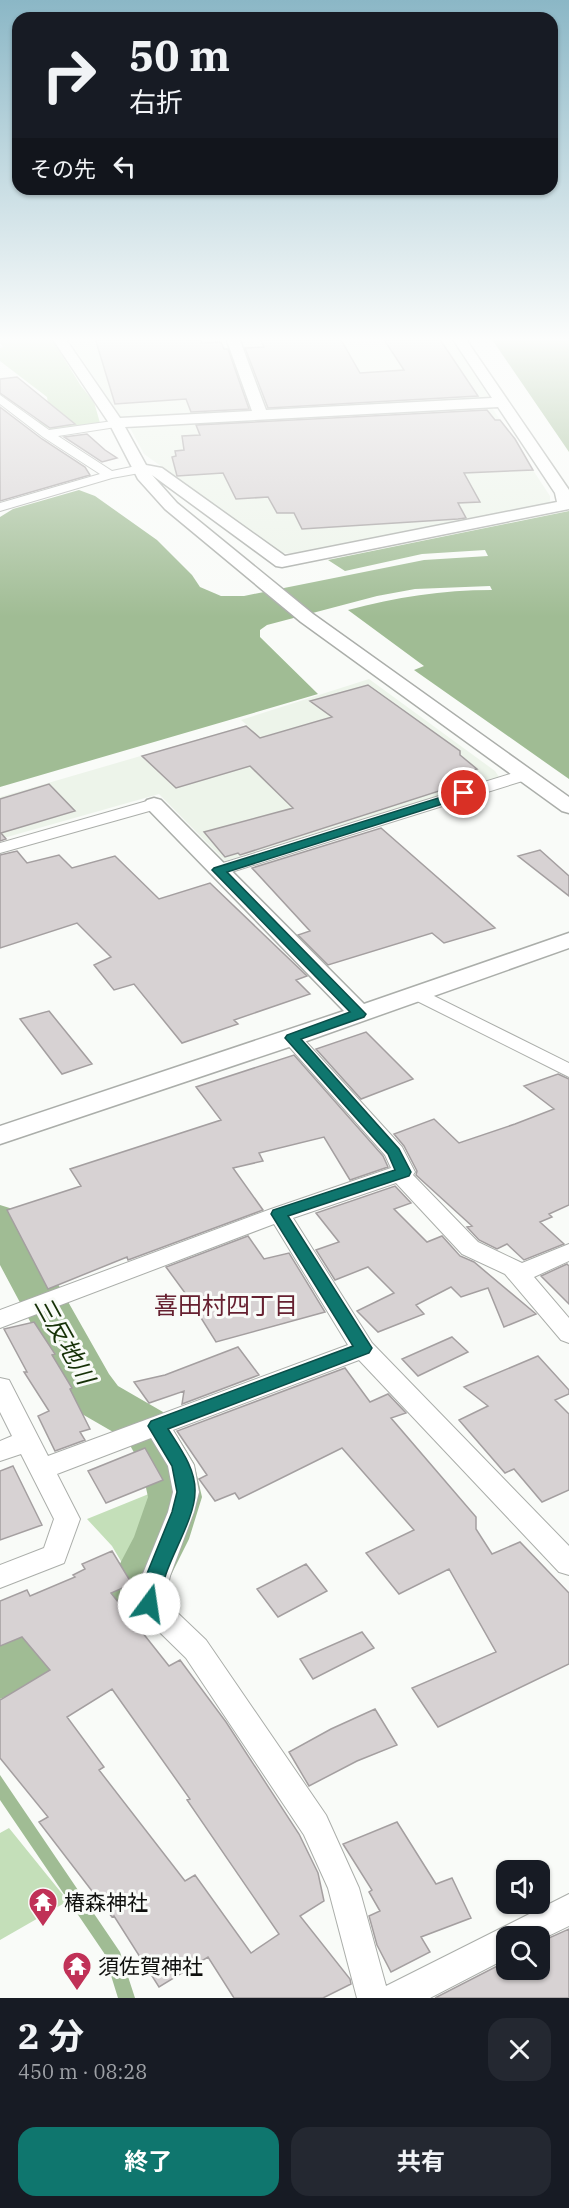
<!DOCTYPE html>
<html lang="ja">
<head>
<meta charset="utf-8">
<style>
	body { margin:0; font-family:"IBM Plex Serif","Noto Sans JP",serif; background:#242831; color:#f1f3f6; height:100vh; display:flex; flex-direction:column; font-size:22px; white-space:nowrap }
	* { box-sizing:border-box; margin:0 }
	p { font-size:20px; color:#9ea1a6 }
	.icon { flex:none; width:33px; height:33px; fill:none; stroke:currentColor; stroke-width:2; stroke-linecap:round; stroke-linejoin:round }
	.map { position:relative; height:1998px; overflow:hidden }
	.drawer { display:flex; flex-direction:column; background:#171b24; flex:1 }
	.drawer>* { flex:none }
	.guide { position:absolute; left:12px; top:12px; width:546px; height:183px; border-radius:18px; box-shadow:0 2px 4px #0004; background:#171b24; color:#f1f3f6; overflow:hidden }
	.buttons { position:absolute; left:496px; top:1860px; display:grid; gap:12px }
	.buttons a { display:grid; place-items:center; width:54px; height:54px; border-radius:12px; background:#171b24; box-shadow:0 2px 4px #0004; font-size:30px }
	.pin { position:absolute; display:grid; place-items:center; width:51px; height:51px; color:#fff; margin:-26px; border:3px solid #fff; border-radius:50%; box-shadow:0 2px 6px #0007 }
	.me { position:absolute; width:66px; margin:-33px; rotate:14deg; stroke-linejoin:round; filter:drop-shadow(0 0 4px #0008) }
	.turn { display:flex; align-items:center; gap:21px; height:126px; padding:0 18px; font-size:27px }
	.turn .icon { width:78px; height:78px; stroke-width:2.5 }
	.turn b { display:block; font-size:42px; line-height:51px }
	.then { display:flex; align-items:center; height:57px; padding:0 18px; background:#0003; gap:12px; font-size:22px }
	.round { display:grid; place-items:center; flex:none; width:63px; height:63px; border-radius:18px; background:#242831 }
	.overview { display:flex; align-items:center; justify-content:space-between; height:102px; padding:0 18px }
	h1 { font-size:36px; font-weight:700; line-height:45px }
	.button { display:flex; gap:12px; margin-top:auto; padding:12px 18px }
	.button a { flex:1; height:69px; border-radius:18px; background:#0f766e; color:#fff; font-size:24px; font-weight:700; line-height:69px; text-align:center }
	.button a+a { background:#242831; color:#f1f3f6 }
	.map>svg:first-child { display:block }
	.built { fill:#edf4ea }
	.green { fill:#c4dfb9 }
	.water { fill:#a0bc94 }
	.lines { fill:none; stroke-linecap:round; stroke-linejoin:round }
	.river { fill:#a0bc94; fill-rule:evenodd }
	.building { fill:#d7d2d3; stroke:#a49fa0; stroke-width:1.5; fill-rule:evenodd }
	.minor-casing { stroke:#abaeaa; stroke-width:2 }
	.tertiary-casing { stroke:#abaeaa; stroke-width:3 }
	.minor { fill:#fff; fill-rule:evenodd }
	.tertiary { fill:#fff; fill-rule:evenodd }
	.route { fill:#0f766e; stroke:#0a4d48; stroke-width:1.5 }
	.labels { text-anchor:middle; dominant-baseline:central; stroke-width:6; stroke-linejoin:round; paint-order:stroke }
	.near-poi-label { font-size:21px; fill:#0f100e; stroke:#f9fbf8; text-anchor:start }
	.near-neighbourhood-label { font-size:24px; fill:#662030; stroke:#f9fbf8 }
	.near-water-label { font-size:24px; font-style:italic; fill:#163107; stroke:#f9fbf8 }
</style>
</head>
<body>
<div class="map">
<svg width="569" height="1998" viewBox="0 0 569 1998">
	<rect width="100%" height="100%" fill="#f9fbf8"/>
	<!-- built -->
	<path class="built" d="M68,338H223L252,412L122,419Z
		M235,338H451L489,397L485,400L264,410Z
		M491,406L550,496V504L297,554L282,553L144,454L129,426Z
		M369,679L495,771L499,777L225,861L159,794L0,839V797L247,725L241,720Z"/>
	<!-- green -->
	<path class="green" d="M0,338H51L81,386L94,402L100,423L52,430L41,424L31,413L48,404L47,397L0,361V348L3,347L0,343Z
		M166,1487L172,1497L143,1564L128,1573L112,1546L87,1519Z
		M9,1828L68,1901L0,1940V1833Z"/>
	<!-- water -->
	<path class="water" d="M491,338H569V452Z
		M79,490L95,496L157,540L192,575L200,587L221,596H244L424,560L488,556L485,550L422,554L345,571L328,560L569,511V779L414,670L424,666L348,610C396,597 442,590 492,590L490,586L415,589L377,596L267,625L260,630V637L318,694L0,787V517L13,509Z
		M0,1775L120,1952L135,1998H118L104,1953L0,1800Z"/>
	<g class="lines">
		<!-- river -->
		<path class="river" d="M0,1205L16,1210L109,1374L118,1386L163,1412L194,1463L202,1497L189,1539L154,1609L141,1620L21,1691L0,1699V1643L101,1586L114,1575L134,1537L148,1497L141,1465L127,1440L82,1414L73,1402L0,1265Z"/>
	</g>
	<!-- building -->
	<path class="building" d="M95,338H199L202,343L221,342L224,349H228L249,409L191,412L186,399L115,404Z
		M260,338H340L360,373L404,370L383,338H439L478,396L268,408L245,348L264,347Z
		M17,377L75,424L50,428L0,393V379Z
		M0,407L42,439L85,467L90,475L0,501Z
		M487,410L495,420H500L515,439L533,470L464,473L480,502L458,503L466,518L458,519L302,529L294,513H277L268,497L236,499L223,473L177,476L172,457L176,456L175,451L184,450L182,436L200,435L196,425Z
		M87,434L105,450L117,458L102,462L64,437Z
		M368,685L460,751V755L477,769L455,774L464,783L240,855L238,853L225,857L204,832L293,808L250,766L176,788L142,756L246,726L260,738L332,717L310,701Z
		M49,784L75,811L1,833L6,839L0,841V799Z
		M381,828L495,928L444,943L432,933L328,965L298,935L310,931L252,868Z
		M540,850L569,876V896L518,856Z
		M17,851L27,863L59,855L72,868L115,856L159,899L210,883L307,976L296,980L310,994L234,1020L238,1024L182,1043L134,984L114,990L94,965L111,957L77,923L0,948V855Z
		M49,1011L92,1064L62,1074L20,1019Z
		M366,1032L413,1079L361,1099L316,1049Z
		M294,1055L383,1156L388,1167L350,1180L324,1137L259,1153L263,1161L233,1168L263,1210L128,1260L127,1257L48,1289L7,1210L81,1186L70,1169L221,1120L196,1087Z
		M558,1074L569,1079V1205L549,1214L552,1217L540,1222L564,1244L524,1260L507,1244L497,1249L479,1240L467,1227L472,1226L416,1175L417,1171L404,1146L394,1134L434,1119L459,1143L515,1124L554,1109L524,1086Z
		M395,1186L411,1203L394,1209L427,1242L442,1236L460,1256L474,1262L536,1314L504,1327L488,1288L461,1297L451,1287L416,1305L424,1314L378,1332L357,1311L394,1293L368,1267L335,1280L316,1250L339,1242L316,1213Z
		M248,1236L264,1259L289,1253L325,1312L216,1342L188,1297L166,1267Z
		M567,1264L569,1266V1304L541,1276Z
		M34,1322L55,1354L52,1355L72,1388L70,1389L90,1429L80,1432L85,1440L55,1451L38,1416L49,1411L24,1372H27L4,1329Z
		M452,1337L468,1352L418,1376L402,1359Z
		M238,1347L259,1375L182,1404L184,1391L149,1403L134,1382L165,1375Z
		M538,1356L569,1390V1394L555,1400L569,1414V1490L542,1502L514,1469L505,1473L459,1420L488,1406L464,1387Z
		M345,1368L370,1402L388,1394L406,1413L391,1418L476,1517V1529L492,1554L520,1542L569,1593V1664L438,1727L412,1688L496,1652L449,1569L399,1594L366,1553L414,1530L342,1448L239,1499L235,1493L215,1501L199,1479L207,1475L177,1431Z
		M145,1448L163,1480L106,1503L88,1471Z
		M13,1466L42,1525L0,1540V1471Z
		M112,1551L132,1584L111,1593L169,1666L180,1660L226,1722L299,1834L318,1873L324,1901L300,1916L350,1979L351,1984L323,1998H234L208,1957L159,1987L114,1916L112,1917L39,1822L48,1817L0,1758V1700L50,1670L22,1637L0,1646V1601L27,1590L30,1596L75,1577L73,1575L85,1569L82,1564ZM112,1689L190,1799L187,1800L279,1934L251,1953L195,1875L185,1881L99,1770L104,1767L67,1717Z
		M306,1564L327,1591L278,1617L257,1589Z
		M362,1632L374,1648L313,1679L300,1659Z
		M375,1709L397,1745L357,1761L309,1786L289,1752L331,1729Z
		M397,1822L436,1884L452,1878L471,1918L421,1937L430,1952L391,1972L377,1945L369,1916L380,1911L369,1892L372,1890L343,1844Z
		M569,1929V1998H435L507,1961V1970H540V1942Z"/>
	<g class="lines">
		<!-- minor casing -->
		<g class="minor-casing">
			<path id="minor" d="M0,395L49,430L120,420L122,423L116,427L58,436L112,471L141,465L147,469L145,472L112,478L0,511V503L100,474L43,437L0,404Z
				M523,770L531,775L529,779L225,874H213L210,870L213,866Z
				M154,799L160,800L162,804L160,808L0,853V843Z
				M418,988L569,1063V1077L411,998L408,994L411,990Z
				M292,1032L299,1034L402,1147L415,1172L413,1175L478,1242L522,1263L569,1244V1261L534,1277L569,1318V1343L561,1340L505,1274L462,1254L396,1183L293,1218L372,1343L569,1546V1575L559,1572L359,1360L173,1430L194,1465L199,1492L194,1512L170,1576L164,1600L206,1640L326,1815L359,1888L386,1986L569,1894V1926L540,1940V1936H507V1958L430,1998H357L328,1888L304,1835L186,1658L139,1612L135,1604L142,1576L168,1512L173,1492L168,1466L151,1438L57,1474L80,1519L64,1563L0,1588V1565L44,1548L54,1519L21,1454L0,1461V1441L12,1436L0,1412V1378L9,1380L48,1456L348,1345L274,1224L0,1328V1310L271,1209L391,1168L385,1155L285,1042L282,1038L285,1034Z"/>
		</g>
		<!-- tertiary casing -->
		<g class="tertiary-casing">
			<path id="tertiary" d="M52,338H65L120,418L252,411L226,338H239L266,410L492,398L452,338H465L569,490V509L282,567L276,566L152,475L177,503L313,614L569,797V813L562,811L301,622L165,509L138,479L109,423ZM498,407L555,493L557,502L285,556L162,468L146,465L125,427Z
				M154,798L161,800L364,1004L569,933V948L301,1043L0,1144V1126L344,1011L147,808L144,804L147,800Z"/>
		</g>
		<!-- minor -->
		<use href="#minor" class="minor"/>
		<!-- tertiary -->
		<use href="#tertiary" class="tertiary"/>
	</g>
	<!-- sky -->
	<linearGradient id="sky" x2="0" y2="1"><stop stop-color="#8bb7c6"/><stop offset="0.55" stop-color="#fcfdfc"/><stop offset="1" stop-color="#fcfdfc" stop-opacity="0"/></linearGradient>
	<rect width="569" height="617" fill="url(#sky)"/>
	<!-- route -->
	<path class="route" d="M464,790L468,791V796L227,872L366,1014L364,1017L301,1039L399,1149L411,1172L409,1176L288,1216L372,1348L369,1353L168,1429C180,1448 196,1469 195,1492C195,1516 174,1550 166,1574C162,1586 161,1598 156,1609L149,1612L142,1609L139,1604L146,1576L172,1512L177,1492L172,1466L148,1426L151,1421L353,1346L271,1214L273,1210L395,1170L388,1154L285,1038L287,1035L350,1012L212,870L214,868Z"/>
	<!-- icons -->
	<defs>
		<g id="temple-pin" transform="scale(1.5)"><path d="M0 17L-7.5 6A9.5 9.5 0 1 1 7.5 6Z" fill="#c03157" stroke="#f9fbf8"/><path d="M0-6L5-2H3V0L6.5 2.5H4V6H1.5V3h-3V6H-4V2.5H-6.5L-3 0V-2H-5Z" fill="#fff"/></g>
	</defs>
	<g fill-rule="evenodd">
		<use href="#temple-pin" x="43" y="1902"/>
		<use href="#temple-pin" x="77" y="1966"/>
	</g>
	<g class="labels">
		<!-- near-poi labels -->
		<g class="near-poi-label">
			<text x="64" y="1902">椿森神社</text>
			<text x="98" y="1966">須佐賀神社</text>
		</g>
		<!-- near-neighbourhood labels -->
		<g class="near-neighbourhood-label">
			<text x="226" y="1305">喜田村四丁目</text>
		</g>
		<!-- near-water labels -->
		<g class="near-water-label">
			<text transform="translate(65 1340) rotate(61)">三反地川</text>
		</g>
	</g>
</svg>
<div class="buttons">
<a><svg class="icon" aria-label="sound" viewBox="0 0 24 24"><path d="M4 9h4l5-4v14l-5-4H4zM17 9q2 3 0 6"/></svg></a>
<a><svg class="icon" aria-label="search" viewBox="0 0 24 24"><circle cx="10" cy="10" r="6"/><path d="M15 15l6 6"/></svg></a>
</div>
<div class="pin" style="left:464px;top:793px;background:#d93025"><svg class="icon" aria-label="arrive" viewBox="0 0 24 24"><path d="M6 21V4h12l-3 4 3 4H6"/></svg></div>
<svg class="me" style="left:149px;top:1604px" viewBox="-20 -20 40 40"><circle r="19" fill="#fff"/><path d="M0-13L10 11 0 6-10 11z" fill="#0f766e"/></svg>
<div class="guide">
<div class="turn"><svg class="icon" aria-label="right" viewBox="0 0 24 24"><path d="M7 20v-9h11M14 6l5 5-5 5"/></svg><div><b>50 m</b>右折</div></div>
<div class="then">その先<svg class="icon" aria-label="left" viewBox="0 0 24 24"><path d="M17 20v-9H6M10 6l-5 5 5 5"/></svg></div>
</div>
</div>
<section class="drawer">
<div class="overview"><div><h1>2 分</h1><p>450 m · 08:28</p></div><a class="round"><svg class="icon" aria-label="close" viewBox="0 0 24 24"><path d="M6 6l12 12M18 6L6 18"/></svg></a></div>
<div class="button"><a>終了</a><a>共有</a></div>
</section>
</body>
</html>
